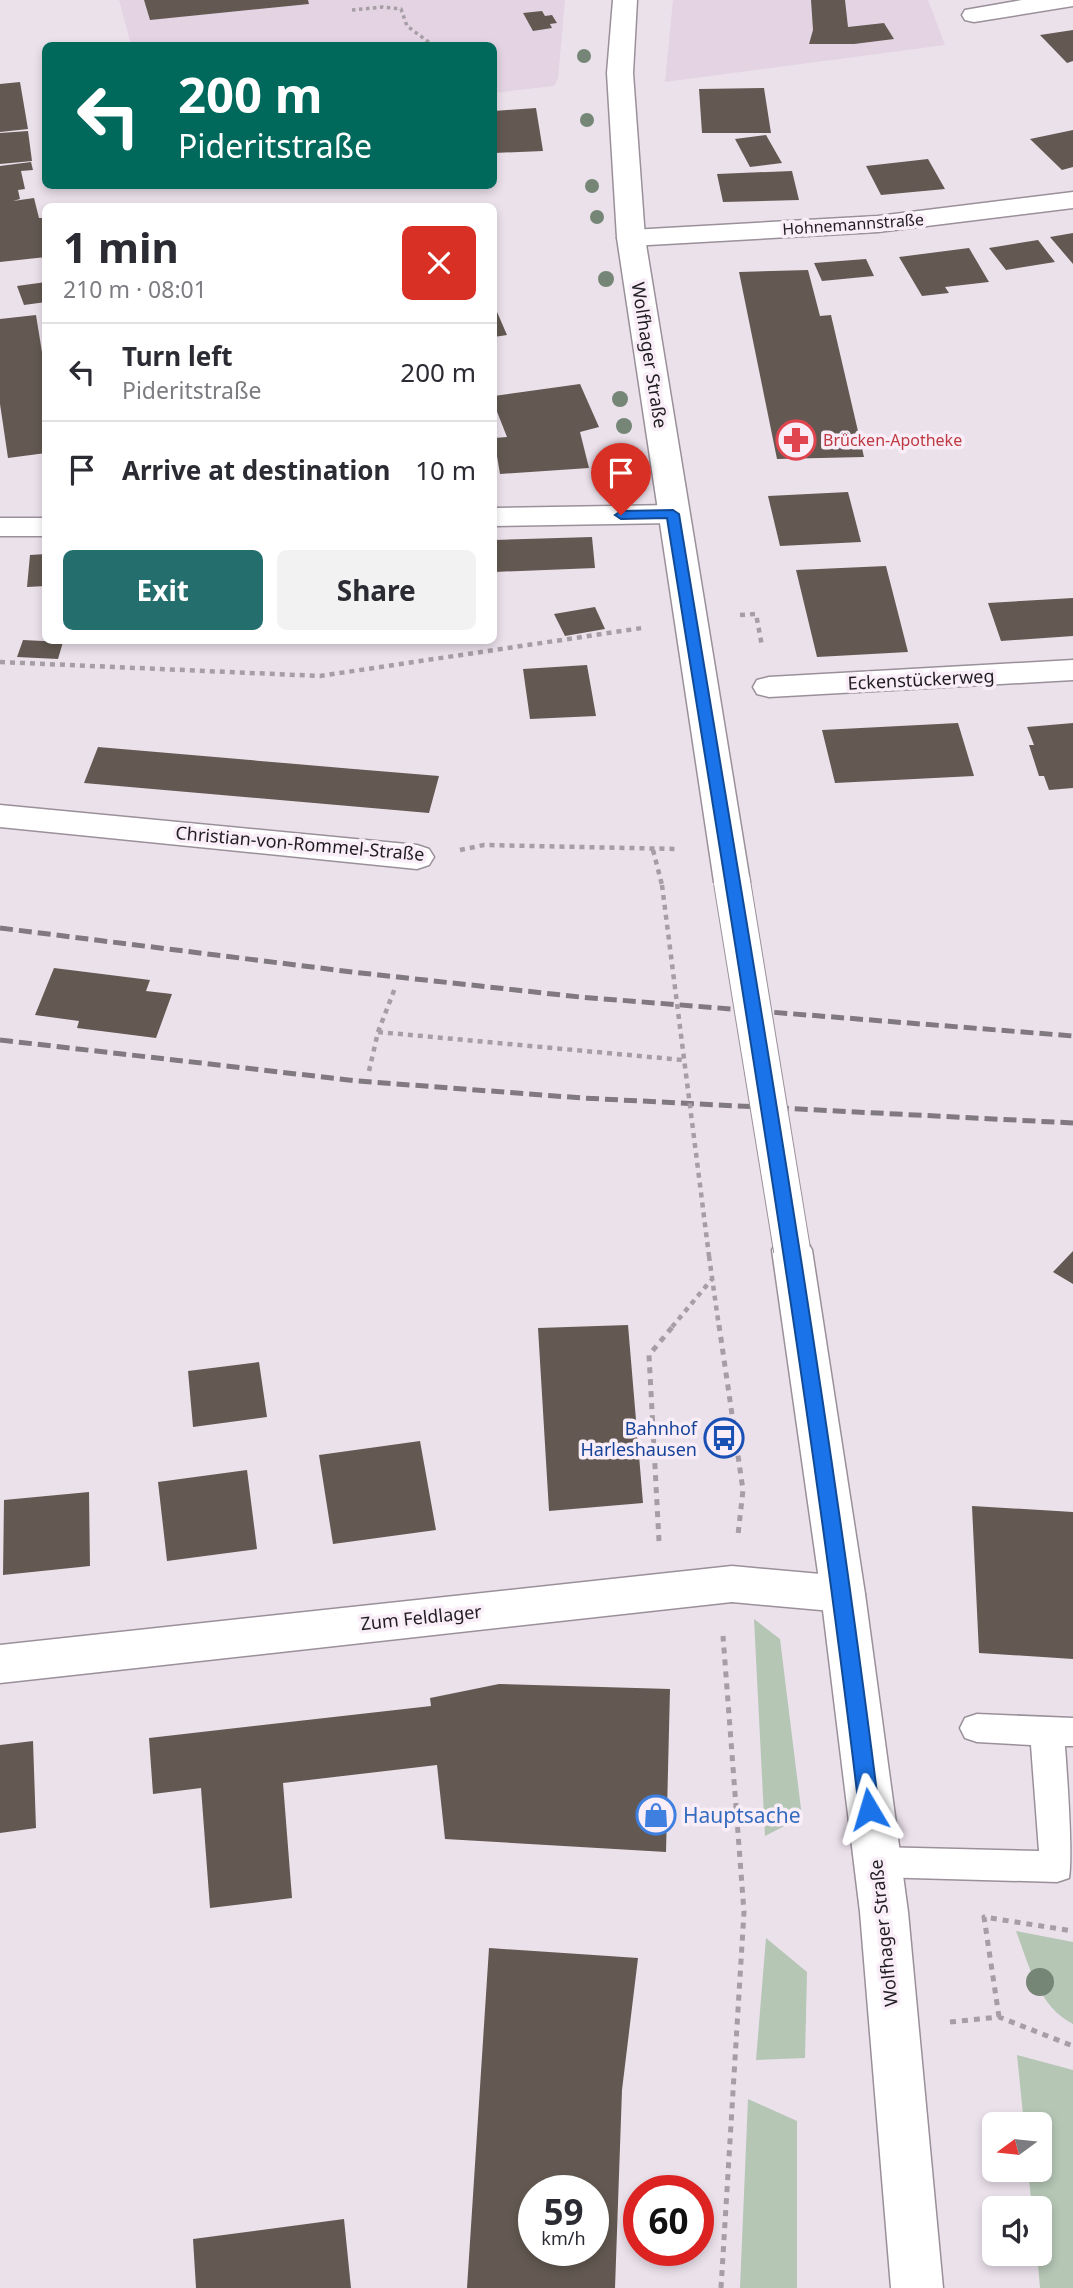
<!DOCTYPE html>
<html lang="en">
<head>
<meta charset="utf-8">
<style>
	body { margin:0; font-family:"Noto Sans",sans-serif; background:#f2f2f3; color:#2b2b33; height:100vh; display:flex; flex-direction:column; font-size:26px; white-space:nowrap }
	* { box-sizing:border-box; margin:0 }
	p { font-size:23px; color:#7c7c81 }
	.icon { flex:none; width:38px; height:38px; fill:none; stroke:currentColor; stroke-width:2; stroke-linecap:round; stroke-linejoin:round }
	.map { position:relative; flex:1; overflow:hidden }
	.details { position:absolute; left:42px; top:203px; width:455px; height:441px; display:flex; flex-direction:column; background:#fff; border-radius:10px; box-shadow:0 4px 10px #0003 }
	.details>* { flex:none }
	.top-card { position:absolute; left:42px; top:42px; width:455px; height:147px; border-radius:10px; box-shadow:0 4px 10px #0003; background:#00695c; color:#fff; overflow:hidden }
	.needle { width:46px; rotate:255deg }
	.tools { position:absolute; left:982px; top:2112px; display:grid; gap:14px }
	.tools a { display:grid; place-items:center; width:70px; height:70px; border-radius:10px; background:#fff; box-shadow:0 4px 10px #0003; font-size:35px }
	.speed { position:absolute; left:518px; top:2175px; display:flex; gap:14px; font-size:35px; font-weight:700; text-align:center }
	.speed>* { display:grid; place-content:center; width:91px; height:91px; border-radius:50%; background:#fff; box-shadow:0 4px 10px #0003; line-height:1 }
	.speed small { font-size:18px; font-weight:400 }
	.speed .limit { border:10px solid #d22; background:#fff; color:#111 }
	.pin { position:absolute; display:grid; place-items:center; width:60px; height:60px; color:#fff; margin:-72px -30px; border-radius:50% 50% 50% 0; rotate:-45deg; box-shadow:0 0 7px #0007 }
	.pin .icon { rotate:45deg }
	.me { position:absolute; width:77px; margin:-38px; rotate:353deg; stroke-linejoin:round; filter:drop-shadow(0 0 5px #0008) }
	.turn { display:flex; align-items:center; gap:24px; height:147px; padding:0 21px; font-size:32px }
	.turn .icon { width:91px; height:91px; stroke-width:2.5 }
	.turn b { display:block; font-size:49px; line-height:60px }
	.round { display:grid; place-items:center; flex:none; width:74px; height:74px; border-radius:10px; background:#f2f2f3 }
	.summary { display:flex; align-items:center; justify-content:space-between; height:119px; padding:0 21px }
	h1 { font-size:42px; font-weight:700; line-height:52px }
	.cta { display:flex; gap:14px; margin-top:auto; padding:14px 21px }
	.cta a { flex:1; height:80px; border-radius:10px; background:#246f6e; color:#fff; font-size:28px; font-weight:700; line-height:80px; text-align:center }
	.cta a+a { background:#f2f2f3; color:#2b2b33 }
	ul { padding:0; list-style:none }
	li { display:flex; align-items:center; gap:21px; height:98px; padding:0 21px; border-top:2px solid #e1e1e2 }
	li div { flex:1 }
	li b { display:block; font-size:26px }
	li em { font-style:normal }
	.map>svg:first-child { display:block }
	.built { fill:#e4d4e3 }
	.green { fill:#b5c6b5 }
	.building { fill:#635952; fill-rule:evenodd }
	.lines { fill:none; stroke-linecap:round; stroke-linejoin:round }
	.lane-casing { stroke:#9a9099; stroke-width:3 }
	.street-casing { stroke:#9a9099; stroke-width:3 }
	.primary-casing { stroke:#9a9099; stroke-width:3 }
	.path-far2 { stroke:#a59ea5; stroke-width:3.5; stroke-dasharray:3.5 3.5; stroke-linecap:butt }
	.path-far1 { stroke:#a59ea5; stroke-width:4.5; stroke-dasharray:5 5; stroke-linecap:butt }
	.path { stroke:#a59ea5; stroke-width:5; stroke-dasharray:6 6; stroke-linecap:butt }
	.lane { fill:#fff; fill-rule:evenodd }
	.street { fill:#fff; fill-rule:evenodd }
	.primary { fill:#fff; fill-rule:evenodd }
	.rail { stroke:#807980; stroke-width:5; stroke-dasharray:13 6; stroke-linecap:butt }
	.primary-bridge-casing { stroke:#9a9099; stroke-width:38; stroke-linecap:butt }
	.path-bridge { stroke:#a59ea5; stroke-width:4.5; stroke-dasharray:5 5; stroke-linecap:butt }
	.primary-bridge { stroke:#fff; stroke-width:36 }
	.tree { fill:#758676 }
	.route { fill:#1a73e8; stroke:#114b97; stroke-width:2 }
	.labels { text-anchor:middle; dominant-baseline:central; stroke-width:7; stroke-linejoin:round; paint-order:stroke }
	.far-street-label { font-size:16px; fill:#211e21; stroke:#f9eef8 }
	.far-health-label { font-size:16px; fill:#be3a42; stroke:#f9eef8; text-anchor:start }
	.street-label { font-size:18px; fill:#211e21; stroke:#f9eef8 }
	.transit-label { font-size:18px; fill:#164399; stroke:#f9eef8; text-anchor:end }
	.near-shop-label { font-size:21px; fill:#366cbe; stroke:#f9eef8; text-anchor:start }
</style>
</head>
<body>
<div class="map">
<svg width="1073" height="2288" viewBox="0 0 1073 2288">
	<rect width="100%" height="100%" fill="#ebe1eb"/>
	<!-- built -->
	<path class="built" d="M119,0H565L558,79L554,86L494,93V46L131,45Z
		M673,0H928L945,45L665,82Z"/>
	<!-- green -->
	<path class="green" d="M754,1619L780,1639L802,1817L765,1836Z
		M1016,1931L1073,1942V2024C1038,2006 1029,1965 1016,1931Z
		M766,1938L807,1972L805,2058L756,2060Z
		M1017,2055L1073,2070V2288H1040L1037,2254H1040V2208H1032L1028,2170H1040V2124H1024Z
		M748,2099L797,2121V2288H740Z"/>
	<!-- building -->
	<path class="building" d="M144,0H308L309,4L150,20Z
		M811,0H845L848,27L884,23L894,39L854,44H809L813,30Z
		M542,11L545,16L552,15L557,23L550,24L552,28L533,31L523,13Z
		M1073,30V61L1067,63L1040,35Z
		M20,82L28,129L0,132V84Z
		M764,88L771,133H702L699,89Z
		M536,108L543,151L494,153V111Z
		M1073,130V167L1062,170L1030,139Z
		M28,131L32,161L0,164V133Z
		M766,135L782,163L750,167L735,139Z
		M928,159L945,189L881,195L866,166Z
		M31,162L33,170L21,171L25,189L18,190L20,199L13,201L34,198L39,218H46V257L0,262V166Z
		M792,171L799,200L723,202L717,174Z
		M1073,233V264L1050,237Z
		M1038,240L1055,262L1006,270L989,248Z
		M969,248L989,282L945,287L949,293L922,296L899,257Z
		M866,259L874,276L822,281L814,263Z
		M808,270L820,316L831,315L864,457L777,459L739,272Z
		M46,282V302L24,305L17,286Z
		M494,305L507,335L494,337Z
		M36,315L46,377V453L8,458L0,404V319Z
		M580,384L599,427L580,432L589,468L500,474L494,438L507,437L494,404V396Z
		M848,492L861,542L780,546L768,496Z
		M592,537L595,568L494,572V540Z
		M46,554V586L27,587L30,555Z
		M886,566L908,652L817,657L796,570Z
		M1073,598V636L1001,641L988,603Z
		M595,607L605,629L565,636L554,614Z
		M23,640L63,642L58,659L17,657Z
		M587,665L596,716L530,719L523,669Z
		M958,723L974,776L835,783L822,730Z
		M1073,723V788L1049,790L1044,776H1039L1029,745H1034L1027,727Z
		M98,747L354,769L439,776L429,813L84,783Z
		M54,968L150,980L146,991L172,994L156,1038L77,1028L79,1021L35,1015Z
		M1073,1251V1284L1053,1272Z
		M628,1325L643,1503L549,1511L538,1328Z
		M259,1362L267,1417L193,1427L188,1371Z
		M420,1441L436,1530L333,1544L319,1455Z
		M247,1470L257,1549L167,1561L158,1482Z
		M89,1492L90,1566L3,1575L4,1500Z
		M972,1506L1073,1512V1659L979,1653Z
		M499,1684L670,1689L666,1852L445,1839L437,1765L283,1783L292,1898L210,1908L201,1788L153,1794L149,1738L431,1706L430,1698Z
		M33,1741L36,1828L0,1833V1745Z
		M489,1948L638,1958L622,2090L615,2288H467ZM534,2191H593V2250H534Z
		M344,2219L351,2288H196L193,2239Z"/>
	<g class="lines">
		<!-- lane casing -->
		<g class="lane-casing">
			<path id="lane" d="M977,1714L1073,1718V1746H1065C1067,1775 1073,1854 1069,1878L1057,1882L876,1877L864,1873L859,1862L864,1851L876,1847L1039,1851L1031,1745L977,1742L965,1738L960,1728L965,1718Z"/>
		</g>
		<!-- street casing -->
		<g class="street-casing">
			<path id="street" d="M1022,0H1073V6L974,22L965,20L962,15L965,10Z
				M1073,192V208L878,232L631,246L621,244L617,238L621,232L631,230L878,216Z
				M673,505L684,507L688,514L684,521L673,523L494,526V508Z
				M0,518H46V536H0Z
				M1073,660V680L769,697L757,694L753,687L757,680L769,677Z
				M0,805L417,845L429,849L434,857L429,865L417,869L0,827Z
				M732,1566L843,1576L859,1581L865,1594L859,1607L843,1612L732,1602L0,1683V1645Z"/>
		</g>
		<!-- primary casing -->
		<g class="primary-casing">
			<path id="primary" d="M613,0H637L633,73L645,238L750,882L744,890L732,894L720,890L714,882L617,238L607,73Z
				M792,1235L806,1239L812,1250L865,1594L908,1912L943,2288H891L860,1912L821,1594L772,1250L778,1239Z"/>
		</g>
		<!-- path-far2 -->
		<path class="path-far2" d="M352,10L383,7L401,9L407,26L434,46"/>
		<!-- path-far1 -->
		<path class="path-far1" d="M740,615L756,614L762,646
			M0,662L320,676L642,628
			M460,850L484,845L678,849
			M653,850L662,885
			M378,1032L683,1060
			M369,1071L378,1032L395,988
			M709,1256L719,1327
			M672,1327L712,1279"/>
		<!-- path -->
		<path class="path" d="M719,1325L743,1490L738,1535
			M659,1541L649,1355L674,1325
			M999,2017L984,1917L1073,1931
			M950,2022L999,2017L1073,2046
			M721,2288L744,1912L723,1636"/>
		<!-- lane -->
		<use href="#lane" class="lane"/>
		<!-- street -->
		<use href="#street" class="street"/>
		<!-- primary -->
		<use href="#primary" class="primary"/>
		<!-- rail -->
		<path class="rail" d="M0,928L352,972L580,997L1073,1036
			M0,1040L358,1081L582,1098L1073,1123"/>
		<!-- primary-bridge casing -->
		<g class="primary-bridge-casing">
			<path id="primary-bridge" d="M732,882L792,1250"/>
		</g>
		<!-- path-bridge -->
		<path class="path-bridge" d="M662,885L709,1256"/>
		<!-- primary-bridge -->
		<use href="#primary-bridge" class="primary-bridge"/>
	</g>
	<!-- trees -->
	<g class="tree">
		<circle cx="584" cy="56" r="7"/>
		<circle cx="587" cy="120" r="7"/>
		<circle cx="592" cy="186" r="7"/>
		<circle cx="597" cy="217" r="7"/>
		<circle cx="606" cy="279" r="8"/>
		<circle cx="620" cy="399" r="8"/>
		<circle cx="624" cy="426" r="8"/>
		<circle cx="627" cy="462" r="8"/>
		<circle cx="1040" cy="1982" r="14"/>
	</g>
	<!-- route -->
	<path class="route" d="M673,510L679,514C750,945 825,1375 879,1809L876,1815L869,1817L862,1815L859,1809C808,1376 735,947 667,518L621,519L615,515L621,511Z"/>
	<!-- icons -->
	<defs>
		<g id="pharmacy-ring" transform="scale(2.0125)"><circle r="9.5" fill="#f9eef8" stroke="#e0444e" stroke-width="1.5"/><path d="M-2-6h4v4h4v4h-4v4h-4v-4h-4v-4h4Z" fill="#e0444e"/></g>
		<g id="bus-ring" transform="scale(2.0125)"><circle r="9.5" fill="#f9eef8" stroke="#1a4fb4" stroke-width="1.5"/><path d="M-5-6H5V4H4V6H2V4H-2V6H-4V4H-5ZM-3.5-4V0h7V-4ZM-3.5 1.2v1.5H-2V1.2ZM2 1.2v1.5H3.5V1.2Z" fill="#1a4fb4"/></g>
		<g id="shop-ring" transform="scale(2.0125)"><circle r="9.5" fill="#f9eef8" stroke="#3f7fe0" stroke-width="1.5"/><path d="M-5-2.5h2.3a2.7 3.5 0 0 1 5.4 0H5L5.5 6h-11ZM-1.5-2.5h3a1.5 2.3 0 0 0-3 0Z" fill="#3f7fe0"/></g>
	</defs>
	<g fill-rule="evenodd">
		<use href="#pharmacy-ring" x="796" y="440"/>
		<use href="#bus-ring" x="724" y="1438"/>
		<use href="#shop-ring" x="656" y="1815"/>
	</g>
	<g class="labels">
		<!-- far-street labels -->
		<g class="far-street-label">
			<text transform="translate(853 224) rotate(-4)">Hohnemannstraße</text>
		</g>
		<!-- far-health labels -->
		<g class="far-health-label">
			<text x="823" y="440">Brücken-Apotheke</text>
		</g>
		<!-- street labels -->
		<g class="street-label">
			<text transform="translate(650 355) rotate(81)">Wolfhager Straße</text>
			<text transform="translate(921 679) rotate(-3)">Eckenstückerweg</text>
			<text transform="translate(300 843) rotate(5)">Christian-von-Rommel-Straße</text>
			<text transform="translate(421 1617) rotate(-6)">Zum Feldlager</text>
			<text transform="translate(883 1933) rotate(-96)">Wolfhager Straße</text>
		</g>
		<!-- transit labels -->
		<g class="transit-label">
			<text x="697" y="1428">Bahnhof<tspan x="697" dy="21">Harleshausen</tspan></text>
		</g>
		<!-- near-shop labels -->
		<g class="near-shop-label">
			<text x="683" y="1815">Hauptsache</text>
		</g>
	</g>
</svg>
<div class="tools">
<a><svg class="needle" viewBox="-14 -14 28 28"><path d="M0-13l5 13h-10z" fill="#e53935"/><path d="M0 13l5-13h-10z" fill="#7c7c81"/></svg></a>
<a><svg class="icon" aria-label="sound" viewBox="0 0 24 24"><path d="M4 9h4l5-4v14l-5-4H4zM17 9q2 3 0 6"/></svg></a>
</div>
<div class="speed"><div>59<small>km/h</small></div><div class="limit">60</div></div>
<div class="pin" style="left:621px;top:515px;background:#d93025"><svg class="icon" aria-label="arrive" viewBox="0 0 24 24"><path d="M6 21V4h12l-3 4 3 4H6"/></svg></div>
<svg class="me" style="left:869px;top:1809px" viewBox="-20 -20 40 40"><path d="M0-17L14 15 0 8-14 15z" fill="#1a73e8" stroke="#fff" stroke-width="4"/></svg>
<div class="top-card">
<div class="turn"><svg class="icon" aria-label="left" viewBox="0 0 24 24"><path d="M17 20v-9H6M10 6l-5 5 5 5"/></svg><div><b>200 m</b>Pideritstraße</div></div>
</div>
<section class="details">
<div class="summary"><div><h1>1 min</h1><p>210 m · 08:01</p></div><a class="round" style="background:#d93025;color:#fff"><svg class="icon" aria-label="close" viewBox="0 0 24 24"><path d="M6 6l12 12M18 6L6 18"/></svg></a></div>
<ul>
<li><svg class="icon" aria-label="left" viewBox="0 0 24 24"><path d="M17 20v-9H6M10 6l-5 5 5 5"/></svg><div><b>Turn left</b><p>Pideritstraße</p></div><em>200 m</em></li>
<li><svg class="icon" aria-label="arrive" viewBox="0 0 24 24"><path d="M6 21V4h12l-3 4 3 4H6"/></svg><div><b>Arrive at destination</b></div><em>10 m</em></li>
</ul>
<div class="cta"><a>Exit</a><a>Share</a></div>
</section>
</div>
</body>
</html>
